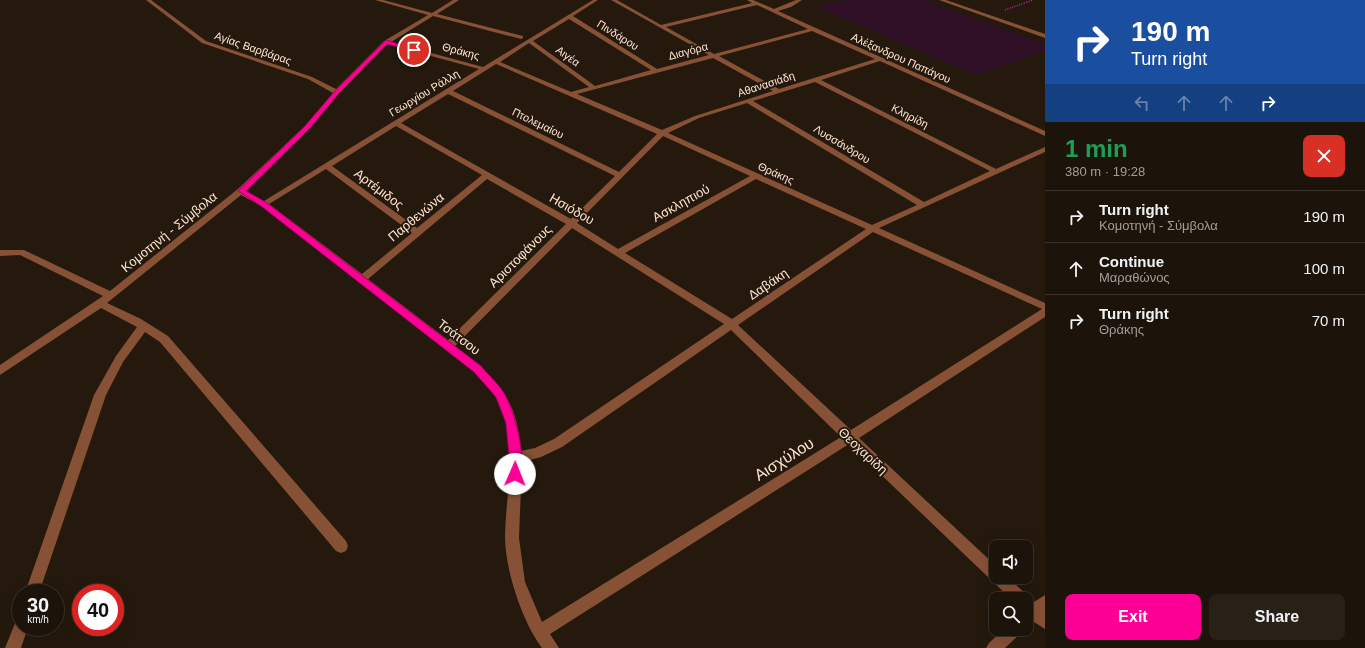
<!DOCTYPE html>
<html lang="en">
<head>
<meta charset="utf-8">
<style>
	body { margin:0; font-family:Helvetica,sans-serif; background:#292018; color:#f1f3f6; height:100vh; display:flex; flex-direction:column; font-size:15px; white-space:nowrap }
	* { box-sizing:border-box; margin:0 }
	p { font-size:13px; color:#a09e9c }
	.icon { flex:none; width:22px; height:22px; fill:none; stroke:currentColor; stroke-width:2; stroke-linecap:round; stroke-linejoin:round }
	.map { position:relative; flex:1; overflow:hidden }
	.drawer { display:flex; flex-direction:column; background:#1c130a; width:320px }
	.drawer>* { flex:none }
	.guide { background:#1a4fa0; color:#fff; overflow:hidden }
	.fabs { position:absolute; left:989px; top:540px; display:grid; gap:8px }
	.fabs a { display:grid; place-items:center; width:44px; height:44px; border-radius:8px; background:#1c130a; box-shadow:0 4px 16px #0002,0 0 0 1px #3a322b; font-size:20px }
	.speed { position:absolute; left:12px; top:584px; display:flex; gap:8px; font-size:20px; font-weight:700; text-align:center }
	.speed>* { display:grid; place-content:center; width:52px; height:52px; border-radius:50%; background:#1c130a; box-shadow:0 4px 16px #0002,0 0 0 1px #3a322b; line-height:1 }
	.speed small { font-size:10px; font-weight:400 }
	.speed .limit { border:6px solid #d22; background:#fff; color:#111 }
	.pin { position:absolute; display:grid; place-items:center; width:34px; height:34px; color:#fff; margin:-17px; border:2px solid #fff; border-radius:50%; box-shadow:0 1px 4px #0007 }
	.me { position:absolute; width:44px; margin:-22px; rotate:1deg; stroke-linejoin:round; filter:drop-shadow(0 0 3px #0008) }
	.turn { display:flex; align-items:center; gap:14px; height:84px; padding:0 20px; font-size:18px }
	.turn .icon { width:52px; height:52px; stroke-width:2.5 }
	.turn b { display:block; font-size:28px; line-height:34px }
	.lanes { display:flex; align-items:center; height:38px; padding:0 20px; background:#0003; justify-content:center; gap:20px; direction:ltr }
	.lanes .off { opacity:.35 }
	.round { display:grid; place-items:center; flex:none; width:42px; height:42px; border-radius:8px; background:#292018 }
	.headline { display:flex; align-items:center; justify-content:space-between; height:68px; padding:0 20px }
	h1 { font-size:24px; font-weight:700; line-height:30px; color:#1e9e55 }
	.cta { display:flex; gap:8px; margin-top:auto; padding:8px 20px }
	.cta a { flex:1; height:46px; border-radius:8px; background:#fc0096; color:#fff; font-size:16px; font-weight:700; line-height:46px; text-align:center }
	.cta a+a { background:#292018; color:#f1f3f6 }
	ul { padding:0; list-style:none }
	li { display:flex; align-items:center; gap:12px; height:52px; padding:0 20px; border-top:1px solid #3a322b }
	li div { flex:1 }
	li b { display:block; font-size:15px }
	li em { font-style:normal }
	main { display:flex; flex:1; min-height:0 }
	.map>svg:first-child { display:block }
	.green { fill:#2f1027 }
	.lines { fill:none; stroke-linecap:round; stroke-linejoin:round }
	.path { stroke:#bc2898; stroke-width:1.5; stroke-dasharray:1 1.5; stroke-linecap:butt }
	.minor { fill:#875136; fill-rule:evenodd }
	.route { fill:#fc0096; stroke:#a40062 }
	.labels { text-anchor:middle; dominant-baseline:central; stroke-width:4; stroke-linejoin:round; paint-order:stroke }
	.far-street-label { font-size:11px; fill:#ffe4d1; stroke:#25190d }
	.street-label { font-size:13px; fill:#ffe4d1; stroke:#25190d }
	.near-street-label { font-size:16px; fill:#ffe4d1; stroke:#25190d }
</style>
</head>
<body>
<main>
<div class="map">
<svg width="1045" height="648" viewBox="0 0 1045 648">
	<rect width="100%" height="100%" fill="#25190d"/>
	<!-- green -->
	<path class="green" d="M845,0H924L1045,44V51L977,75L816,7Z"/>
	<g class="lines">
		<!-- path -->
		<path class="path" d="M1005,10L1033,0"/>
		<!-- minor -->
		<path class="minor" d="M146,0H151L206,41L312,77L336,89L384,41L428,15L375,0H383L432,13L453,0H459L437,14L523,36V38L521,39L433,16L391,42L483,67L593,0H598L573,16L657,69L709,55L611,0H617L661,25L752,3L747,0H753L774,9L796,0H802L791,7L778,11L1045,131V136L1043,135L880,61L821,80L996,169L1045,147V152L879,228L1045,303V317L859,438L996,566V577H1007L1026,594L1027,597L1034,602L1045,595V629L1034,622L1026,627V599H1011L849,444L550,634L559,648H542C522,621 505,570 505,536C506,491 519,440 496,398C491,389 481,380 474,372L261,206L241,195L107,303L141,319L168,336L346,541L348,546L346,551L341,553L336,551L160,342L145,332L123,362L106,395L39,593H25L94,395L116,356L137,327L101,308L0,375V365L103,296L20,255L0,256V250H24L110,291L238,189L305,126L333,93L308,79L202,43ZM757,5L808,29L714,54L666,27ZM569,19L651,70L595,86L533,41ZM812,31L875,59L779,89L719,56ZM529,43L589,87L571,92L500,62ZM387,44L479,69L264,201L246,191L309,128L339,93ZM713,58L773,91L695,116L662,130L577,94ZM496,64L657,134L619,172L453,91ZM815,82L990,171L924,202L753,101ZM448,94L615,176L571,219L401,123ZM747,103L917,205L872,225L668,133L699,118ZM396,126L482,175L417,228L332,166ZM663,136L750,176L618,249L577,223ZM326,169L412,233L362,274L269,204ZM487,179L566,224L448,340L368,279ZM756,179L866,229L732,319L625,253ZM572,228L724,324L554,439L535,448L521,451C520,442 519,433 517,424C509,389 483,367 455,346ZM873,232L1042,309L851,430L738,325ZM731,330L841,437L542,622L525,582L519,538L522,462L541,457L562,447Z
			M939,0H946L1045,34V38Z
			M21,619V627H28L21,648H5L16,621Z
			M1004,629H1022L1020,634L1005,648H986L989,643Z"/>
	</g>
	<!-- route -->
	<path class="route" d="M386,40L417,50L414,51L387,44L339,93L310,128L246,191L267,203L481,366C488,375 498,383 504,393C514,410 528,459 519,478L515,479L511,478L506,423L496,397L474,372L261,206L238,191L305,126L335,91Z"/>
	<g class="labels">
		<!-- far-street labels -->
		<g class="far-street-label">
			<text transform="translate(618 35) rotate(32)">Πινδάρου</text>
			<text transform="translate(253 48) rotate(19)">Αγίας Βαρβάρας</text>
			<text transform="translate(461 51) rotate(15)">Θράκης</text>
			<text transform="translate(688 51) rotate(-15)">Διαγόρα</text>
			<text transform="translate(568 56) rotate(36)">Αιγέα</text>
			<text transform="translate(901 58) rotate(24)">Αλέξανδρου Παπάγου</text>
			<text transform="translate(766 84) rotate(-18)">Αθανασιάδη</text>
			<text transform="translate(424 93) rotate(-31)">Γεωργίου Ράλλη</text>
			<text transform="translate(910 116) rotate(27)">Κληρίδη</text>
			<text transform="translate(538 123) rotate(26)">Πτολεμαίου</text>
			<text transform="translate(842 144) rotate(31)">Λυσσάνδρου</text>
			<text transform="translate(776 173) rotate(24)">Θράκης</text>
		</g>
		<!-- street labels -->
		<g class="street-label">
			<text transform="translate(379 189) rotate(37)">Αρτέμιδος</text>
			<text transform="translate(681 203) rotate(-29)">Ασκληπιού</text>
			<text transform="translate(572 209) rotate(30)">Ησιόδου</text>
			<text transform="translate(416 217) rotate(-40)">Παρθενώνα</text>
			<text transform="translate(169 232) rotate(-39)">Κομοτηνή - Σύμβολα</text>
			<text transform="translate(520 256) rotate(-45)">Αριστοφάνους</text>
			<text transform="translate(768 284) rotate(-34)">Δαβάκη</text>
			<text transform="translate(459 337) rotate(37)">Τσάτσου</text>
			<text transform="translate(863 451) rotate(43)">Θεοχαρίδη</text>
		</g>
		<!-- near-street labels -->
		<g class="near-street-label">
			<text transform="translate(784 459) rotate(-32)">Αισχύλου</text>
		</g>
	</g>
</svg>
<div class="fabs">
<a><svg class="icon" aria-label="sound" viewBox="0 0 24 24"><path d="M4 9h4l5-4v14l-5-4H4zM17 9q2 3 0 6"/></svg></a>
<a><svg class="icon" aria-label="search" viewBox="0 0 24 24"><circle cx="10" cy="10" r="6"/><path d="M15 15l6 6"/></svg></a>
</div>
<div class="speed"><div>30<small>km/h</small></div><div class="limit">40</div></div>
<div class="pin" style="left:414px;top:50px;background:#d93025"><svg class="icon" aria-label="arrive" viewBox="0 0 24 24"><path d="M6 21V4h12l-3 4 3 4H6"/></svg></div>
<svg class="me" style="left:515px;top:474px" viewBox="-20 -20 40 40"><circle r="19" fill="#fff"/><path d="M0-13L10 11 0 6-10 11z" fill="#fc0096"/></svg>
</div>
<section class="drawer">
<div class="guide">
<div class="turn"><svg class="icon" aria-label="right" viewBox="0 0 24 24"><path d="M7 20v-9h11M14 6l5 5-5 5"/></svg><div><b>190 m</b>Turn right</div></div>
<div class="lanes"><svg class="icon off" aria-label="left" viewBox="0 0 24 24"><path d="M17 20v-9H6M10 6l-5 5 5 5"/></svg><svg class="icon off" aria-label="ahead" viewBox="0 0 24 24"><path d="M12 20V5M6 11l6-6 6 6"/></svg><svg class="icon off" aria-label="ahead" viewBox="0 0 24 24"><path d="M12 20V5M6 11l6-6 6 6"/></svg><svg class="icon" aria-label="right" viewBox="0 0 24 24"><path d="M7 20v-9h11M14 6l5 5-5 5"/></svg></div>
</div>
<div class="headline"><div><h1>1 min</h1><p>380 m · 19:28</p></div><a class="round" style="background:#d93025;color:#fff"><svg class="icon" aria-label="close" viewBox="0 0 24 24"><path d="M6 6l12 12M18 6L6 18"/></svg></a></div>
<ul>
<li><svg class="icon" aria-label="right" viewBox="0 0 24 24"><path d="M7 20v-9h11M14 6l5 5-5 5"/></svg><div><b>Turn right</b><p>Κομοτηνή - Σύμβολα</p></div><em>190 m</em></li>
<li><svg class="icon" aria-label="ahead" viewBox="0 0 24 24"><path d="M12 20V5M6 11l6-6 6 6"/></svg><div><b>Continue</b><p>Μαραθώνος</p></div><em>100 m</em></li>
<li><svg class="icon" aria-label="right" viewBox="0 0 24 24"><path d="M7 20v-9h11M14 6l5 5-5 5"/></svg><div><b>Turn right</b><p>Θράκης</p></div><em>70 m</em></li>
</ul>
<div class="cta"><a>Exit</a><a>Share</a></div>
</section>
</main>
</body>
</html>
